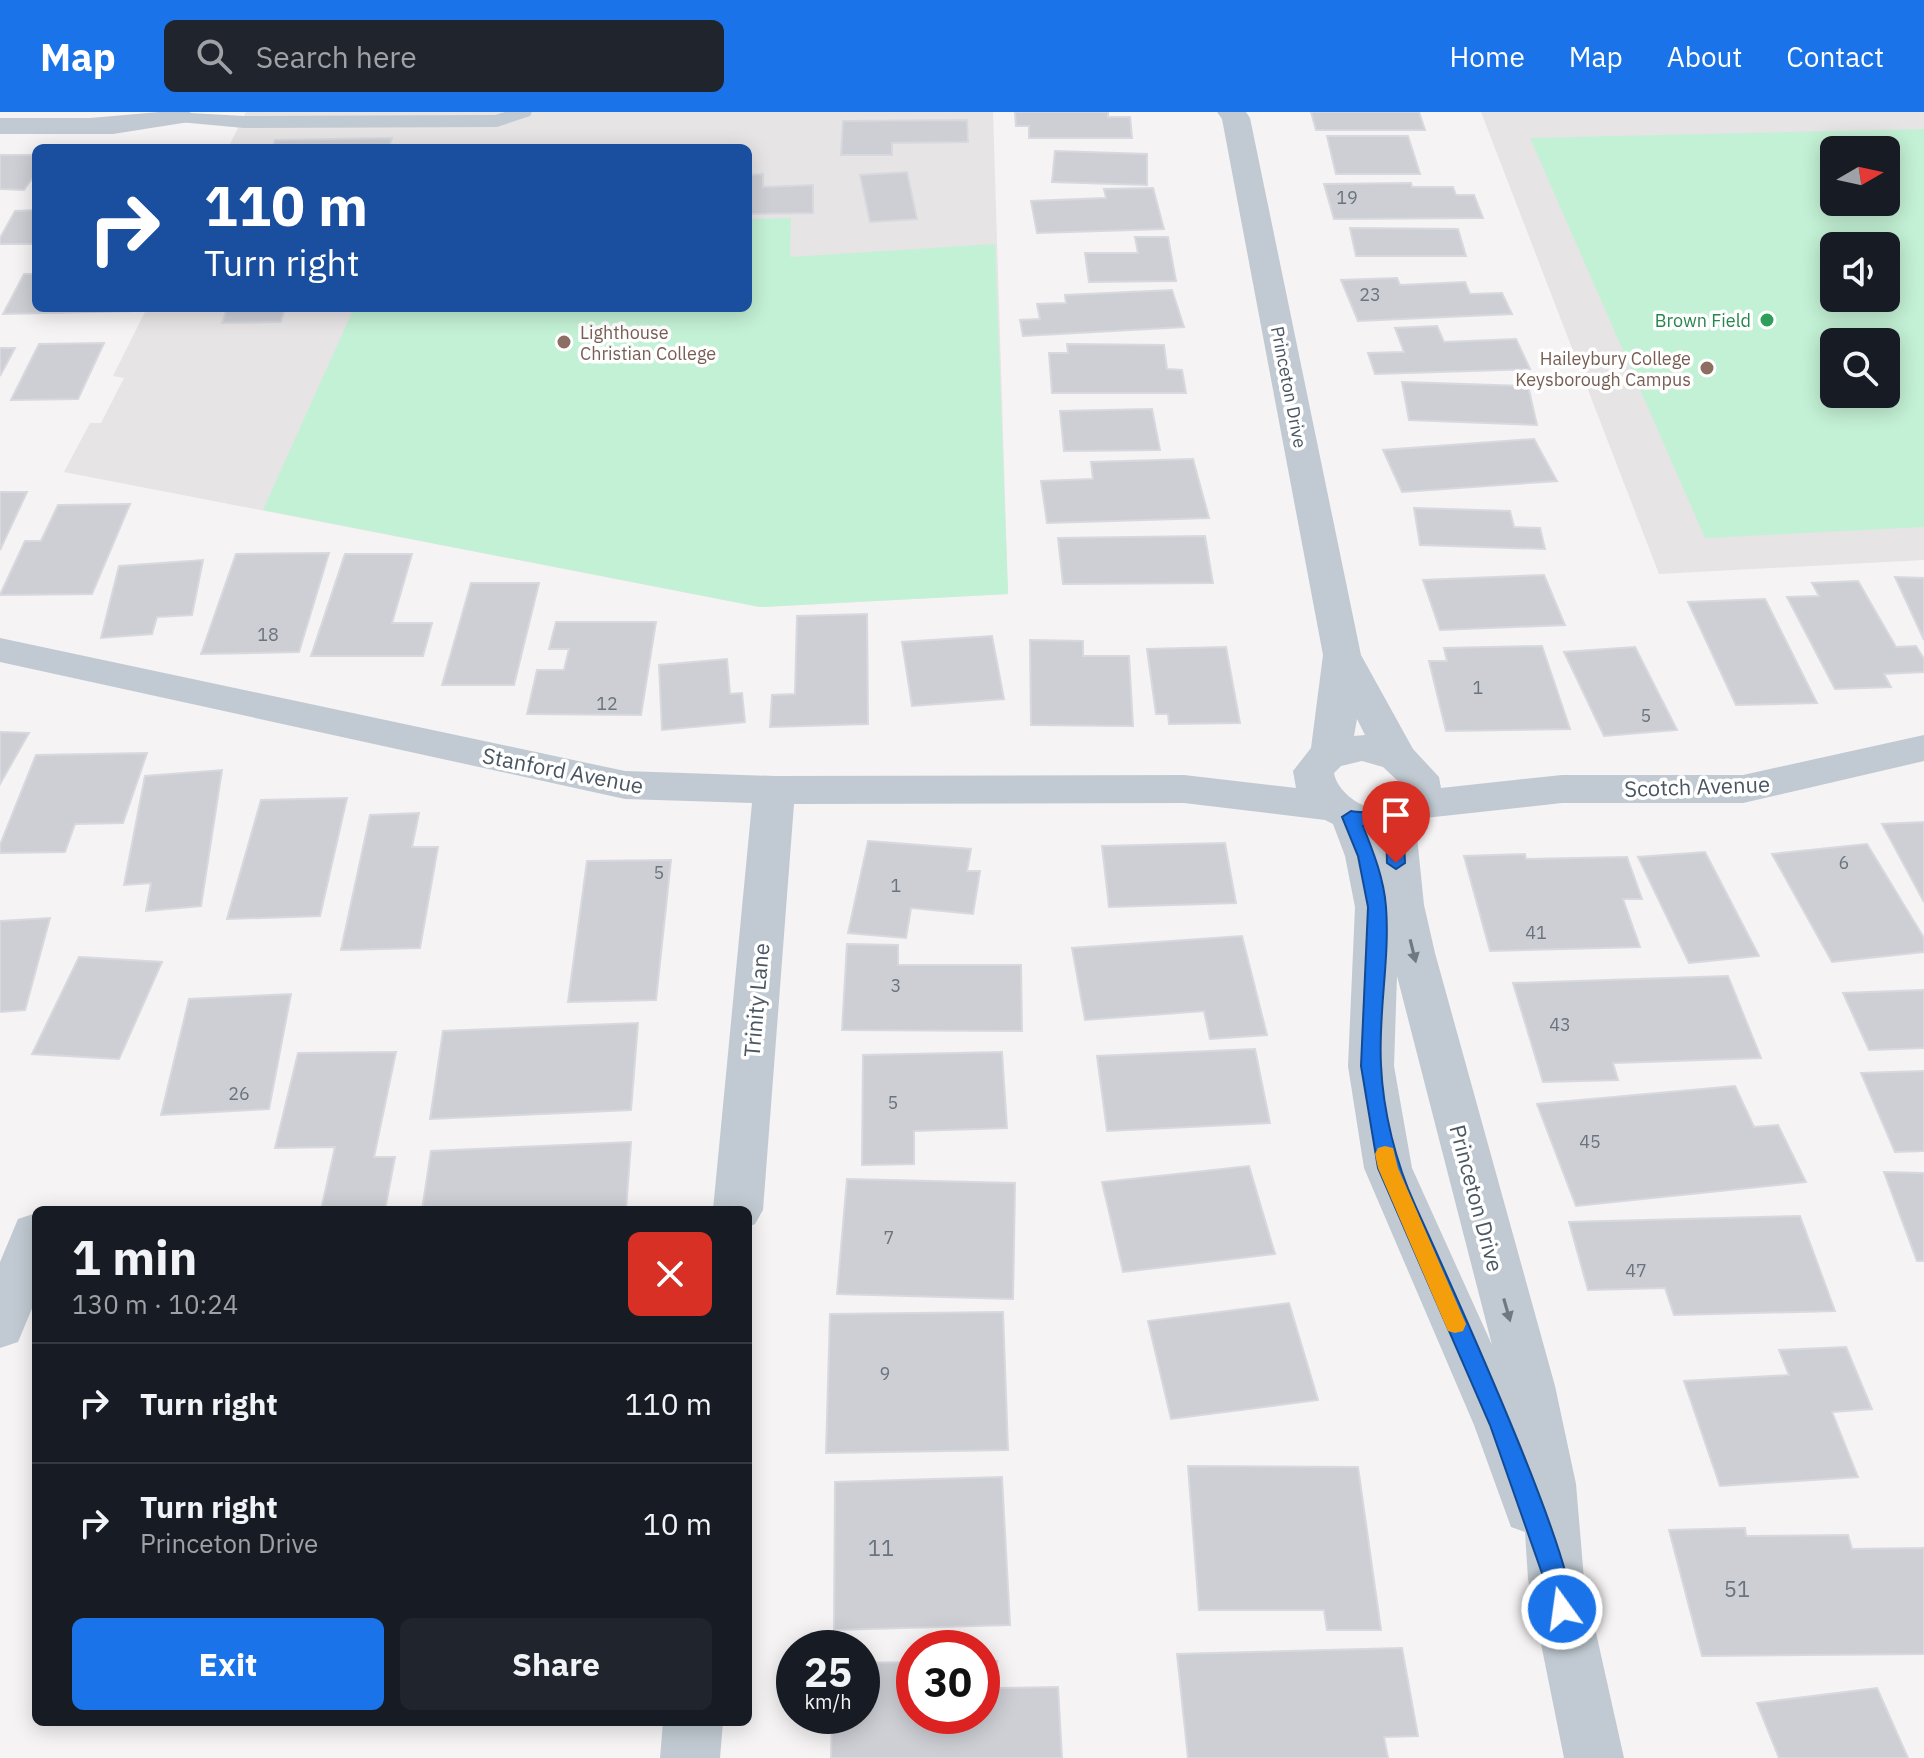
<!DOCTYPE html>
<html lang="en">
<head>
<meta charset="utf-8">
<style>
	body { margin:0; font-family:"IBM Plex Sans",sans-serif; background:#20242c; color:#f1f3f6; height:100vh; display:flex; flex-direction:column; font-size:30px; white-space:nowrap }
	* { box-sizing:border-box; margin:0 }
	p { font-size:26px; color:#9ea1a6 }
	.icon { flex:none; width:44px; height:44px; fill:none; stroke:currentColor; stroke-width:2; stroke-linecap:round; stroke-linejoin:round }
	.map { position:relative; flex:1; overflow:hidden }
	.drawer { position:absolute; left:32px; top:1094px; width:720px; height:520px; display:flex; flex-direction:column; background:#171b24; border-radius:12px; box-shadow:0 4px 20px #0003 }
	.drawer>* { flex:none }
	.guide { position:absolute; left:32px; top:32px; width:720px; height:168px; border-radius:12px; box-shadow:0 4px 20px #0003; background:#1a4fa0; color:#fff; overflow:hidden }
	.needle { width:52px; rotate:81deg }
	.fabs { position:absolute; left:1820px; top:24px; display:grid; gap:16px }
	.fabs a { display:grid; place-items:center; width:80px; height:80px; border-radius:12px; background:#171b24; box-shadow:0 4px 20px #0003; font-size:40px }
	.speed { position:absolute; left:776px; top:1518px; display:flex; gap:16px; font-size:40px; font-weight:700; text-align:center }
	.speed>* { display:grid; place-content:center; width:104px; height:104px; border-radius:50%; background:#171b24; box-shadow:0 4px 20px #0003; line-height:1 }
	.speed small { font-size:20px; font-weight:400 }
	.speed .limit { border:12px solid #d22; background:#fff; color:#111 }
	.pin { position:absolute; display:grid; place-items:center; width:68px; height:68px; color:#fff; margin:-82px -34px; border-radius:50% 50% 50% 0; rotate:-45deg; box-shadow:0 0 8px #0007 }
	.pin .icon { rotate:45deg }
	.me { position:absolute; width:88px; margin:-44px; rotate:346deg; stroke-linejoin:round; filter:drop-shadow(0 0 6px #0008) }
	.turn { display:flex; align-items:center; gap:28px; height:168px; padding:0 40px; font-size:36px }
	.turn .icon { width:104px; height:104px; stroke-width:2.5 }
	.turn b { display:block; font-size:56px; line-height:68px }
	.round { display:grid; place-items:center; flex:none; width:84px; height:84px; border-radius:12px; background:#20242c }
	.head { display:flex; align-items:center; justify-content:space-between; height:136px; padding:0 40px }
	h1 { font-size:48px; font-weight:700; line-height:60px }
	.button { display:flex; gap:16px; margin-top:auto; padding:16px 40px }
	.button a { flex:1; height:92px; border-radius:12px; background:#1a73e8; color:#fff; font-size:32px; font-weight:700; line-height:92px; text-align:center }
	.button a+a { background:#20242c; color:#f1f3f6 }
	ul { padding:0; list-style:none }
	li { display:flex; align-items:center; gap:24px; height:120px; padding:0 40px; border-top:2px solid #363941 }
	li div { flex:1 }
	li b { display:block; font-size:30px }
	li em { font-style:normal }
	header { display:flex; align-items:center; gap:48px; box-sizing:border-box; height:112px; padding:0 40px; background:#1a73e8; color:#fff }
	header strong { font-size:38px }
	nav { display:flex; gap:44px; margin-inline-start:auto; font-size:28px }
	.search { width:560px; height:72px; background:#20242c; display:flex; align-items:center; gap:20px; box-sizing:border-box; padding:0 28px; border-radius:12px; color:#9ea1a6; font-size:30px }
	.map>svg:first-child { display:block }
	.education { fill:#e6e4e5; fill-rule:evenodd }
	.green { fill:#c3f1d5; fill-rule:evenodd }
	.building { fill:#cdcfd5; stroke:#d7d9de; stroke-width:2 }
	.lines { fill:none; stroke-linecap:round; stroke-linejoin:round }
	.lane { fill:#c1cad2; fill-rule:evenodd }
	.street { fill:#c1cad2; fill-rule:evenodd }
	.oneway { fill:#6e7983 }
	.route { fill:#1a73e8; stroke:#114b97; stroke-width:2 }
	.slow { fill:#f59e0b }
	.leisure-dot { fill:#2e9e5b; stroke:#fff; stroke-width:3 }
	.education-dot { fill:#8d6e63; stroke:#fff; stroke-width:3 }
	.labels { text-anchor:middle; dominant-baseline:central; stroke-width:7; stroke-linejoin:round; paint-order:stroke }
	.number-label { font-size:18px; fill:#6b747e }
	.far-leisure-label { font-size:18px; fill:#27864d; stroke:#fff; text-anchor:end }
	.far-education-label { font-size:18px; fill:#785e54; stroke:#fff; text-anchor:start }
	.far-street-label { font-size:18px; fill:#4a5661; stroke:#fff }
	.street-label { font-size:22px; fill:#4a5661; stroke:#fff }
	.near-number-label { font-size:22px; fill:#6b747e }
</style>
</head>
<body>
<header>
<strong>Map</strong>
<div class="search"><svg class="icon" aria-label="search" viewBox="0 0 24 24"><circle cx="10" cy="10" r="6"/><path d="M15 15l6 6"/></svg>Search here</div>
<nav><a>Home</a><a>Map</a><a>About</a><a>Contact</a></nav>
</header>
<div class="map">
<svg width="1924" height="1646" viewBox="0 0 1924 1646">
	<rect width="100%" height="100%" fill="#f5f3f3"/>
	<!-- education -->
	<path class="education" d="M246,0H993L1008,482L760,495L64,360L90,311H101L124,266L113,264L147,196H748V36H228Z
		M1481,0H1924V448L1659,462ZM1834,38H1886V90H1834ZM1834,134H1886V186H1834ZM1834,230H1886V282H1834Z"/>
	<!-- green -->
	<path class="green" d="M1924,17V415L1705,426L1530,26ZM1834,38H1886V90H1834ZM1834,134H1886V186H1834ZM1834,230H1886V282H1834Z
		M791,106L790,145L995,132L1008,482L760,495L263,398L354,196H748V107Z"/>
	<!-- building -->
	<path class="building" d="M1015,0H1108V5H1130L1132,26H1029V14H1016Z
		M1311,0H1419L1425,18H1316Z
		M967,8L968,30L892,31V43H841L843,9Z
		M1327,24H1408L1420,62H1336Z
		M392,26L389,36H272L275,28Z
		M1055,39L1147,42V73L1052,70Z
		M0,43H36V61L24,78L0,77Z
		M907,60L917,107L870,110L860,63Z
		M763,62V75L813,73V101L748,102V63Z
		M1411,71L1412,75H1453L1456,83H1474L1483,106L1334,107L1324,72Z
		M1153,76L1164,117L1037,121L1031,89L1106,86L1104,77Z
		M36,98V132H0V126L15,99Z
		M1350,116L1458,117L1466,144H1356Z
		M1135,125H1168L1176,169L1089,170L1085,141H1138Z
		M24,162H36V196H138L136,199L3,202Z
		M1397,166L1400,173L1465,170L1470,182L1502,181L1512,202L1358,209L1341,168Z
		M1172,178L1184,215L1023,224L1020,208L1040,207L1037,192L1066,191L1065,183Z
		M227,196H285L281,210L222,211Z
		M1437,214L1444,230L1516,227L1530,257L1375,262L1368,241L1404,240L1395,216Z
		M104,231L78,287L11,288L39,232Z
		M1067,232L1164,233L1167,257L1182,258L1186,281H1052L1049,241H1068Z
		M0,236H15L0,264Z
		M1402,270L1528,274L1537,313L1409,308Z
		M1152,297L1160,338L1064,339L1060,299Z
		M1534,327L1557,369L1402,380L1383,338Z
		M1193,347L1209,406L1047,411L1041,369L1093,367L1091,350Z
		M0,380H27L0,438Z
		M130,392L92,482L0,483L25,429H41L58,393Z
		M1414,396L1510,399L1514,415L1540,416L1545,437L1420,433Z
		M1205,424L1213,471L1063,472L1058,426Z
		M329,441L299,540L201,542L236,442Z
		M345,442H412L392,511H432L423,544H311Z
		M203,448L192,503L157,505L152,522L101,526L119,454Z
		M1544,463L1565,513L1440,518L1423,468Z
		M1895,465L1924,466V528Z
		M1858,469L1896,535L1916,534L1924,547V560L1884,562L1891,575L1835,577L1787,485L1819,484L1812,471Z
		M471,471H539L514,573H442Z
		M1765,487L1817,591L1736,593L1688,490Z
		M867,502L868,612L770,615L772,583L795,582L797,504Z
		M556,510H656L641,603L527,602L537,558H564L569,537H549Z
		M992,524L1004,587L912,594L902,530Z
		M1030,528L1083,529V544H1129L1133,614L1031,613Z
		M1542,534L1570,617L1446,619L1429,549H1447L1444,536Z
		M1226,535L1240,611L1169,612L1168,602H1156L1147,537Z
		M1635,535L1677,618L1604,624L1564,540Z
		M727,547L730,582L742,581L745,610L662,618L659,553Z
		M0,620L29,621L0,672Z
		M147,641L123,711L75,712L65,740L0,741V733L36,643Z
		M222,658L201,794L146,799L151,771L124,773L145,664Z
		M347,686L320,804L227,807L261,688Z
		M419,701L412,735H438L420,836L341,838L370,703Z
		M1924,710V790L1882,712Z
		M868,729L971,737L967,759H980L973,802L911,796L906,826L848,821Z
		M1225,731L1236,791L1109,795L1102,734Z
		M1867,732L1924,826V840L1832,850L1772,742Z
		M1705,740L1759,844L1689,851L1638,745Z
		M1525,742L1526,747L1627,745L1642,787H1623L1640,835L1490,839L1464,744Z
		M671,748L656,888L568,890L587,749Z
		M50,806L25,898L0,900V809Z
		M1242,824L1267,923L1210,927L1204,899L1085,908L1072,836Z
		M847,832L898,833V853H1021L1022,919L842,918Z
		M79,845L162,850L119,947L32,942Z
		M1728,864L1761,946L1613,951L1618,968L1543,970L1513,871Z
		M1924,878V936L1869,938L1843,881Z
		M291,882L269,997L161,1003L189,887Z
		M638,911L631,998L430,1007L443,919Z
		M1255,937L1270,1011L1107,1019L1097,944Z
		M396,940L374,1045H395L385,1098H321L335,1035L275,1036L298,941Z
		M1002,940L1007,1016L914,1019V1052L862,1053L863,943Z
		M1924,959V1039L1895,1040L1861,961Z
		M1735,974L1754,1015L1778,1013L1806,1070L1576,1094L1537,992Z
		M631,1030L626,1098H422L431,1039Z
		M1249,1054L1275,1142L1123,1160L1102,1070Z
		M1884,1060L1924,1061V1149H1917Z
		M847,1067L1015,1071L1013,1187L837,1182Z
		M1800,1104L1835,1199L1674,1203L1665,1176L1588,1178L1569,1110Z
		M1289,1191L1318,1288L1171,1307L1148,1209Z
		M1003,1200L1008,1338L826,1341L830,1202Z
		M1846,1235L1872,1297L1832,1300L1858,1365L1720,1374L1684,1269L1789,1263L1779,1238Z
		M1188,1354L1358,1355L1381,1518H1327L1324,1498H1199Z
		M1002,1365L1010,1513L834,1518L835,1370Z
		M1745,1416L1746,1424L1848,1423L1852,1437L1924,1436V1542L1702,1544L1669,1418Z
		M1402,1536L1418,1624L1384,1625L1388,1646H1188L1177,1542Z
		M982,1549H997V1576L1058,1575L1062,1646H831L832,1604H862V1551L914,1550V1604H982Z
		M1877,1576L1908,1646H1779L1757,1591Z"/>
	<g class="lines">
		<!-- lane -->
		<path class="lane" d="M172,0L244,4L495,3L505,0H532L530,4L497,15L244,16L179,10L172,8L170,4Z"/>
		<!-- street -->
		<path class="street" d="M159,0H190L193,4L189,10L113,22H0V6H90Z
			M1217,0H1246L1250,6L1361,543L1413,637L1439,665L1441,676L1562,663H1743L1924,623V649L1743,691H1562L1425,706L1416,715L1424,793L1435,841L1555,1274L1576,1372L1584,1467L1624,1646H1564L1528,1467L1525,1420L1511,1415L1474,1313L1364,1056L1348,954L1355,795L1345,744L1333,712L1325,708L1184,691L794,692L763,1098L755,1112L748,1115V1098H713L752,691L625,687L0,550V526L625,659L774,664L1184,663L1296,676L1293,659L1311,636L1323,543L1222,7ZM1357,607L1365,623L1354,624ZM1362,649L1383,655L1399,670L1400,681C1395,686 1391,692 1385,694C1365,702 1337,680 1334,661L1341,654ZM1397,864L1492,1233L1412,1056L1394,954Z
			M36,1101V1187L18,1230L0,1236V1150L18,1107Z
			M663,1610H723L720,1646H660Z"/>
	</g>
	<!-- one-way arrows -->
	<defs><path id="oneway-solid" d="M-6-.8H1V-3.2L6.5 0L1 3.2V.8H-6Z" transform="scale(2)"/></defs>
	<g class="oneway">
		<use href="#oneway-solid" transform="translate(1413 839) rotate(76)"/>
		<use href="#oneway-solid" transform="translate(1507 1198) rotate(74)"/>
	</g>
	<!-- route -->
	<path class="route" d="M1351,699C1366,703 1393,695 1403,706L1405,751L1396,757L1387,751L1386,713L1363,714C1373,739 1384,767 1386,795C1390,847 1378,901 1381,953C1383,1000 1396,1051 1415,1093C1440,1149 1587,1467 1571,1505L1562,1508L1554,1505L1544,1467L1490,1313L1378,1056L1361,954L1368,795L1358,744L1342,705Z"/>
	<!-- slow -->
	<path class="slow" d="M1385,1034L1393,1036L1398,1056L1466,1212L1463,1219L1455,1221L1448,1219L1378,1056L1375,1042L1378,1036Z"/>
	<!-- markers -->
	<circle class="leisure-dot" cx="1767" cy="208" r="8"/>
	<g class="education-dot">
		<circle cx="564" cy="230" r="8"/>
		<circle cx="1707" cy="256" r="8"/>
	</g>
	<g class="labels">
		<!-- number labels -->
		<g class="number-label">
			<text x="1347" y="85">19</text>
			<text x="1370" y="182">23</text>
			<text x="268" y="522">18</text>
			<text x="1478" y="575">1</text>
			<text x="607" y="591">12</text>
			<text x="1646" y="603">5</text>
			<text x="1844" y="750">6</text>
			<text x="659" y="760">5</text>
			<text x="896" y="773">1</text>
			<text x="1536" y="820">41</text>
			<text x="896" y="873">3</text>
			<text x="1560" y="912">43</text>
			<text x="239" y="981">26</text>
			<text x="893" y="990">5</text>
			<text x="1590" y="1029">45</text>
			<text x="889" y="1125">7</text>
			<text x="1636" y="1158">47</text>
			<text x="885" y="1261">9</text>
		</g>
		<!-- far-leisure labels -->
		<g class="far-leisure-label">
			<text x="1751" y="208">Brown Field</text>
		</g>
		<!-- far-education labels -->
		<g class="far-education-label">
			<text x="580" y="220">Lighthouse<tspan x="580" dy="21">Christian College</tspan></text>
			<text x="1691" y="246" text-anchor="end">Haileybury College<tspan x="1691" dy="21">Keysborough Campus</tspan></text>
		</g>
		<!-- far-street labels -->
		<g class="far-street-label">
			<text transform="translate(1289 275) rotate(79)">Princeton Drive</text>
		</g>
		<!-- street labels -->
		<g class="street-label">
			<text transform="translate(563 658) rotate(11)">Stanford Avenue</text>
			<text transform="translate(1697 674) rotate(-2)">Scotch Avenue</text>
			<text transform="translate(756 888) rotate(-85)">Trinity Lane</text>
			<text transform="translate(1477 1086) rotate(75)">Princeton Drive</text>
		</g>
		<!-- near-number labels -->
		<g class="near-number-label">
			<text x="881" y="1435">11</text>
			<text x="1737" y="1476">51</text>
		</g>
	</g>
</svg>
<div class="fabs">
<a><svg class="needle" viewBox="-14 -14 28 28"><path d="M0-13l5 13h-10z" fill="#e53935"/><path d="M0 13l5-13h-10z" fill="#9ea1a6"/></svg></a>
<a><svg class="icon" aria-label="sound" viewBox="0 0 24 24"><path d="M4 9h4l5-4v14l-5-4H4zM17 9q2 3 0 6"/></svg></a>
<a><svg class="icon" aria-label="search" viewBox="0 0 24 24"><circle cx="10" cy="10" r="6"/><path d="M15 15l6 6"/></svg></a>
</div>
<div class="speed"><div>25<small>km/h</small></div><div class="limit">30</div></div>
<div class="pin" style="left:1396px;top:751px;background:#d93025"><svg class="icon" aria-label="arrive" viewBox="0 0 24 24"><path d="M6 21V4h12l-3 4 3 4H6"/></svg></div>
<svg class="me" style="left:1562px;top:1497px" viewBox="-20 -20 40 40"><circle r="17" fill="#1a73e8" stroke="#fff" stroke-width="3"/><path d="M0-11L8 9 0 5-8 9z" fill="#fff"/></svg>
<div class="guide">
<div class="turn"><svg class="icon" aria-label="right" viewBox="0 0 24 24"><path d="M7 20v-9h11M14 6l5 5-5 5"/></svg><div><b>110 m</b>Turn right</div></div>
</div>
<section class="drawer">
<div class="head"><div><h1>1 min</h1><p>130 m · 10:24</p></div><a class="round" style="background:#d93025;color:#fff"><svg class="icon" aria-label="close" viewBox="0 0 24 24"><path d="M6 6l12 12M18 6L6 18"/></svg></a></div>
<ul>
<li><svg class="icon" aria-label="right" viewBox="0 0 24 24"><path d="M7 20v-9h11M14 6l5 5-5 5"/></svg><div><b>Turn right</b></div><em>110 m</em></li>
<li><svg class="icon" aria-label="right" viewBox="0 0 24 24"><path d="M7 20v-9h11M14 6l5 5-5 5"/></svg><div><b>Turn right</b><p>Princeton Drive</p></div><em>10 m</em></li>
</ul>
<div class="button"><a>Exit</a><a>Share</a></div>
</section>
</div>
</body>
</html>
